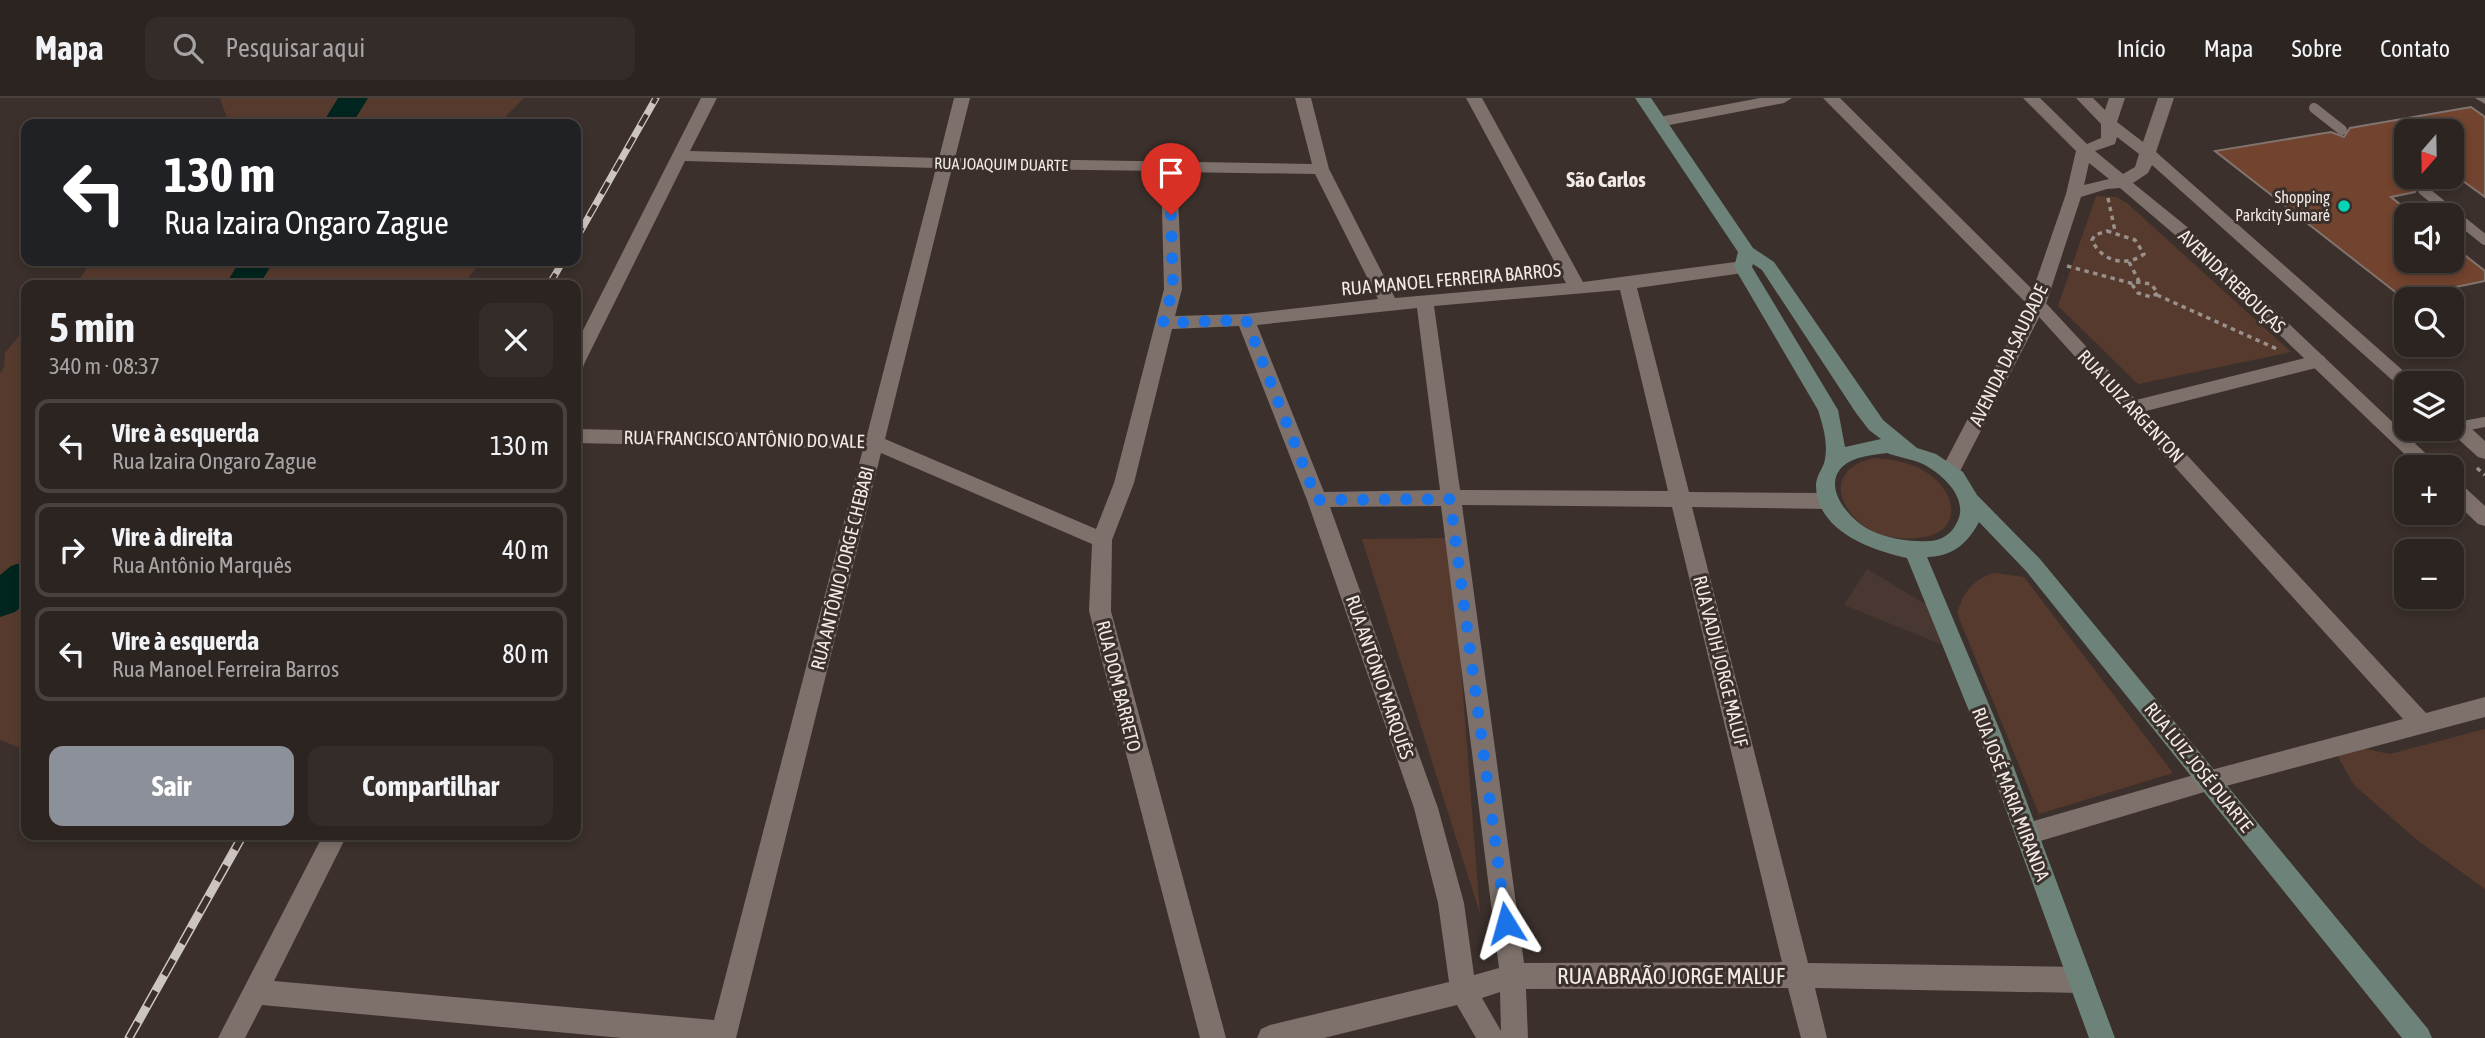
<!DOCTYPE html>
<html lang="pt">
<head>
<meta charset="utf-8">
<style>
	body { margin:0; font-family:"Asap Condensed",sans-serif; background:#342c29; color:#f1f3f6; height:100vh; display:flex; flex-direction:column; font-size:26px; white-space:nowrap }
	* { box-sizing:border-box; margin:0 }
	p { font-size:23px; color:#a6a4a5 }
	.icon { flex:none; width:38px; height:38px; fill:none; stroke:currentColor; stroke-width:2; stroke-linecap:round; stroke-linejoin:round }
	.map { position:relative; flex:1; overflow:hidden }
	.side { position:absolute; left:21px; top:182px; width:560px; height:560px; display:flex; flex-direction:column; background:#2c2420; border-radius:14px; box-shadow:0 4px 10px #0003,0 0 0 2px #48413e }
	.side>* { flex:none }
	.guide { position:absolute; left:21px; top:21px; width:560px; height:147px; border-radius:14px; box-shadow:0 4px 10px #0003,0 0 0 2px #48413e; background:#202124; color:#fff; overflow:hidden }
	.needle { width:46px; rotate:200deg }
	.fabs { position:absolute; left:2394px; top:21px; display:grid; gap:14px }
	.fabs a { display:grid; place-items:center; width:70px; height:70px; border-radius:14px; background:#2c2420; box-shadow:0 4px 10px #0003,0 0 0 2px #48413e; font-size:35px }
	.pin { position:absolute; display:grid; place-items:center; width:60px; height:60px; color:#fff; margin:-72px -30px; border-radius:50% 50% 50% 0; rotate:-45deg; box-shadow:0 0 7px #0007 }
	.pin .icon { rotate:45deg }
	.me { position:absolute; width:77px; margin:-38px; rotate:352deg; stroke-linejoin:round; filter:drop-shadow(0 0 5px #0008) }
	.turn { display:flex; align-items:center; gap:24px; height:147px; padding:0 28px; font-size:32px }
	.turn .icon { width:91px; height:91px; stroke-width:2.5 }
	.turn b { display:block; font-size:49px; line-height:60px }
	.round { display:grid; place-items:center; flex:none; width:74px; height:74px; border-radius:14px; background:#342c29 }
	.head { display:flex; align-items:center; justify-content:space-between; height:119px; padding:0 28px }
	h1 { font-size:42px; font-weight:700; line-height:52px }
	.button { display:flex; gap:14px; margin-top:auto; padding:14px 28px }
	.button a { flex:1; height:80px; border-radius:14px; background:#8c9099; color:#fff; font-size:28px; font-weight:700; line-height:80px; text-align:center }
	.button a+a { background:#342c29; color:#f1f3f6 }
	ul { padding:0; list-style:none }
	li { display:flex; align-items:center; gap:21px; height:94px; margin:0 14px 10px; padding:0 14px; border:4px solid #48413e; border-radius:14px }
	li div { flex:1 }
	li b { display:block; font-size:26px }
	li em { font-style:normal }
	header { display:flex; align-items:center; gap:42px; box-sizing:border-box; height:98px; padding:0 35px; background:#2c2420; border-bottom:2px solid #48413e }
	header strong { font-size:33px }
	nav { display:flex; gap:38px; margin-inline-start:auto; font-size:24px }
	.search { width:490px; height:63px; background:#342c29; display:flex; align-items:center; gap:18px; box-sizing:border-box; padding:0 24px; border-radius:14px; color:#a6a4a5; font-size:26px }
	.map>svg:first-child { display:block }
	.built { fill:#493831 }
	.green { fill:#573a2e }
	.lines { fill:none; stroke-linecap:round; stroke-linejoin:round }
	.river { fill:#00251e; fill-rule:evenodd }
	.building { fill:#72432e; stroke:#81746f; stroke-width:2 }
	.path { stroke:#99908c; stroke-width:3.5; stroke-dasharray:4.5 4.5; stroke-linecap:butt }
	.service { stroke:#7e716c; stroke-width:10 }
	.minor { fill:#7e716c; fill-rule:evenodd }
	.tertiary { fill:#7e716c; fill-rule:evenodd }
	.secondary { fill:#6d8379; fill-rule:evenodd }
	.rail-far1-casing { stroke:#ccc4c0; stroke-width:7 }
	.rail-casing { stroke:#ccc4c0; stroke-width:9 }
	.rail-far1 { stroke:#3b302b; stroke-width:4.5; stroke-dasharray:13; stroke-linecap:butt }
	.rail { stroke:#3b302b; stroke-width:6; stroke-dasharray:18; stroke-linecap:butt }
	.route { stroke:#1a73e8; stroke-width:12; stroke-dasharray:0 21.6 }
	.poi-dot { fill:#04d5b6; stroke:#3b302b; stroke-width:2.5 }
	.labels { text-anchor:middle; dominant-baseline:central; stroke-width:6; stroke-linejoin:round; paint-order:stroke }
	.far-street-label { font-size:16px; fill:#f1eae7; stroke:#3b302b }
	.far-poi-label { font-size:16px; fill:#f1eae7; stroke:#3b302b; text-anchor:end }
	.street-label { font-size:19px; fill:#f1eae7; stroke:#3b302b }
	.far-district-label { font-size:21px; font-weight:bold; fill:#f1eae7; stroke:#3b302b }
	.near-street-label { font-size:23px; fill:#f1eae7; stroke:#3b302b }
</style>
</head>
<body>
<header>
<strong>Mapa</strong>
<div class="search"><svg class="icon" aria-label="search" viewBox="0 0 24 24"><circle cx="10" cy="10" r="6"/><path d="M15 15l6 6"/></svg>Pesquisar aqui</div>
<nav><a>Início</a><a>Mapa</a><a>Sobre</a><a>Contato</a></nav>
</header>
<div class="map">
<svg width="2485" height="940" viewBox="0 0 2485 940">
	<rect width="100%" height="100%" fill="#3b302b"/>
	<!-- built -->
	<path class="built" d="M1867,471L1927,507L1948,549L1844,507Z"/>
	<!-- green -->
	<path class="green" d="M220,0H524L498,26H229Z
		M2096,98L2116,99L2127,105L2291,254L2138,286L2058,208Z
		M91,163H482L469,179L473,187H76Z
		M26,229V649L20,650L0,642V275L4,269L5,255Z
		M1874,360C1892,361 1910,364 1926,374C1958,394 1964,436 1918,440C1904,442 1883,439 1870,432C1835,410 1826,371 1874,360Z
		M1451,440L1480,816L1362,441Z
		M1994,475L2024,479L2173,675L2039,716L1957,515C1964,494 1972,482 1994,475Z
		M2485,631V791L2417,742L2354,687L2337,657L2351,648L2390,656Z"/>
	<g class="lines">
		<!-- river -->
		<path class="river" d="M338,0H368L352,26H322Z
			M240,163H274L259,187H225Z
			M26,463V505L15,514L0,519V477L11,468Z"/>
	</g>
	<!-- building -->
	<path class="building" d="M2471,9L2485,19V99L2463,83L2452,85V33H2406V79H2446L2447,86L2433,90L2421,84L2415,94L2391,99L2406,111V163H2452V147L2485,173V183L2403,200L2215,53L2331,34L2344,39L2350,30Z"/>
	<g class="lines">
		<!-- path -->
		<path class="path" d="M2108,100L2115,133
			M2107,133L2135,142L2144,156C2126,170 2101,163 2092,142L2095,137Z
			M2129,164L2139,183
			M2067,168L2134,186
			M2136,184L2151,186L2158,195L2151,199L2138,195L2133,188Z
			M2157,197L2277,251
			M2398,301L2406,309
			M2477,370L2485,377"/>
		<!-- service -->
		<path class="service" d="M2314,10L2342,32
			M2423,92L2485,142
			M2458,329L2485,324"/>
		<!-- minor -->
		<path class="minor" d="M701,0H717L690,53L939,60L954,0H970L955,60L1312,66L1295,0H1311L1329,71L1395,200L1566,185L1466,0H1482L1583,184L1743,163L1749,165L1752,169L1749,173L1743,175L1637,190L1689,394L1828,395L1835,398L1838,403L1835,408L1828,411L1692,409L1808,865L2080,869L2089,873L2093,882L2089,891L2080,895L1815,890L1827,940H1801L1788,890L1526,891L1528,940H1476L1457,907L1324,940H1257L1261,931L1270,927L1449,884L1438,805L1414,710L1307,402L1239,228L1172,231L1134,385L1112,442L1111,513L1226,940H1200L1089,513L1092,446L881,355L736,940H622L262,907L245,940H218L323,737H347L274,883L714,922L863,351L576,345V331L867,337L936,70L685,63L585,264L583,269L576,270V246ZM952,70L1161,73L1164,191L1114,385L1096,431L885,341ZM1177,74L1315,76L1378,201L1246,216L1175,218L1182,191ZM1620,192L1668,393L1460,392L1434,208ZM1417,210L1440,392L1324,394L1257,227ZM1462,407L1672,409L1782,864L1524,865ZM1441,408L1499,870L1474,877L1464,805L1438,710L1330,409ZM1500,894L1501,933L1482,900Z
			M1760,0H1792L1784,5L1659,29L1651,24L1659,19Z
			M1823,0H1840L2043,202L2136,302L2317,257L2324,258L2326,263L2324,268L2146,313L2426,615L2485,599V619L2211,692L2027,747L2018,744L2015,736L2018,728L2027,725L2211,672L2403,621L2031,210Z
			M2475,0H2485V6Z"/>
		<!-- tertiary -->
		<path class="tertiary" d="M2023,0H2040L2087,46L2101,40V26L2076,0H2093L2105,12L2109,0H2125L2117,24L2143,44L2158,0H2174L2156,54L2417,285H2406V291L2401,290L2152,67L2148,75L2133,85L2186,128L2440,369H2418L2174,136L2120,90L2107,91L2081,99L2046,206L1957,379L1950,381L1943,379L1940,374L2028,206L2066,96L2076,53ZM2117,39L2139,56L2135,69L2123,76L2095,53L2115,46ZM2089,65L2109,81L2084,87Z
			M2452,317L2459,319L2485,343V361L2478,359L2447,331H2452Z
			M2452,382L2459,384L2485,408V428L2478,426L2452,401Z"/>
		<!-- secondary -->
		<path class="secondary" d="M1635,0H1651L1753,150L1774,164L1883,322L1917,350L1936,356L1963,374L1977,397L2040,461L2428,931L2432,940H2402L2026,473L1979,424C1968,445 1952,459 1927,459L2001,635L2115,940H2089L1978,635L1907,460C1870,452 1815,432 1816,386C1817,376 1824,369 1825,361C1828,344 1823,328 1818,312L1734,169L1738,154ZM1753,166L1762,172L1856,315L1869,332L1881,341L1845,349L1838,312L1752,169ZM1887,355C1898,359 1912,361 1923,366C1944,377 1972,403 1955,428C1950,437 1939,443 1929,443C1909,444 1890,441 1872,433C1852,424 1821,391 1842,369C1854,358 1872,357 1887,355Z"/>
		<!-- rail-far1 casing -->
		<g class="rail-far1-casing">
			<path id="rail-far1" d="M576,141L656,0
				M549,187L563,163"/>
		</g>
		<!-- rail casing -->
		<g class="rail-casing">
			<path id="rail" d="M129,940L243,737"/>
		</g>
		<!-- rail-far1 -->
		<use href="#rail-far1" class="rail-far1"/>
		<!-- rail -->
		<use href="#rail" class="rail"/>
	</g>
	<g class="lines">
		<!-- route -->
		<path class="route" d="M1171,117L1173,191L1163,225L1246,222L1317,402L1450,401L1506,825"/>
	</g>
	<!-- markers -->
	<circle class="poi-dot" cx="2344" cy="108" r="7"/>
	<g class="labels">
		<!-- far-street labels -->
		<g class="far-street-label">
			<text transform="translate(1001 66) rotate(1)">RUA JOAQUIM DUARTE</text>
		</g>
		<!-- far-poi labels -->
		<g class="far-poi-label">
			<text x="2330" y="99">Shopping<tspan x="2330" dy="18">Parkcity Sumaré</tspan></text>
		</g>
		<!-- street labels -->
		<g class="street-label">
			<text transform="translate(1451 181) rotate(-5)">RUA MANOEL FERREIRA BARROS</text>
			<text transform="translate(2232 183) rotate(44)">AVENIDA REBOUÇAS</text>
			<text transform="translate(2008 257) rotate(-64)">AVENIDA DA SAUDADE</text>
			<text transform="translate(2131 308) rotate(47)">RUA LUIZ ARGENTON</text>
			<text transform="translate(744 341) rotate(1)">RUA FRANCISCO ANTÔNIO DO VALE</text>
			<text transform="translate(842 470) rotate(-76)">RUA ANTÔNIO JORGE CHEBABI</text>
			<text transform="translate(1721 563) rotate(76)">RUA VADIH JORGE MALUF</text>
			<text transform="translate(1380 579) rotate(71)">RUA ANTÔNIO MARQUÊS</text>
			<text transform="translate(1119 588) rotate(76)">RUA DOM BARRETO</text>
			<text transform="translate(2199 669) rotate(51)">RUA LUIZ JOSÉ DUARTE</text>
			<text transform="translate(2011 696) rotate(69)">RUA JOSÉ MARIA MIRANDA</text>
		</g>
		<!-- far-district labels -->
		<g class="far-district-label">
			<text x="1606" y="81">São Carlos</text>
		</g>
		<!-- near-street labels -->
		<g class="near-street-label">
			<text x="1671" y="878">RUA ABRAÃO JORGE MALUF</text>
		</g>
	</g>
</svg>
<div class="fabs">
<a><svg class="needle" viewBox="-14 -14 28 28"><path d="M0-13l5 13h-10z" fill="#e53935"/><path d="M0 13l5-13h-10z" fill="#a6a4a5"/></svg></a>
<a><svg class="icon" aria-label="sound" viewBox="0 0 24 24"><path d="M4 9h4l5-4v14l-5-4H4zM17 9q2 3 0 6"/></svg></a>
<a><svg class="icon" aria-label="search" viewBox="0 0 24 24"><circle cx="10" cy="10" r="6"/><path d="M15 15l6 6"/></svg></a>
<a><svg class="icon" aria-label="layers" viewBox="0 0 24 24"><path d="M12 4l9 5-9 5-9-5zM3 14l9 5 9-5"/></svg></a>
<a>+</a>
<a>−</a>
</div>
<div class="pin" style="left:1171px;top:117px;background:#d93025"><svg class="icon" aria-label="arrive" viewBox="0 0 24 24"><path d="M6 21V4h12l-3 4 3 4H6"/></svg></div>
<svg class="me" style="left:1506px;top:825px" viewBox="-20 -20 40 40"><path d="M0-17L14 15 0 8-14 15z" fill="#1a73e8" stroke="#fff" stroke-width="4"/></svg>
<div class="guide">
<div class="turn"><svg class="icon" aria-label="left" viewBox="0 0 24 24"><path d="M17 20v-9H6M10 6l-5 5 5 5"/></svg><div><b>130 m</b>Rua Izaira Ongaro Zague</div></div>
</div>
<section class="side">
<div class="head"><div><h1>5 min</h1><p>340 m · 08:37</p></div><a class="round"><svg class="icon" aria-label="close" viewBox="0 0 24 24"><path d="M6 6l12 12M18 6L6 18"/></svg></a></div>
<ul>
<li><svg class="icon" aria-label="left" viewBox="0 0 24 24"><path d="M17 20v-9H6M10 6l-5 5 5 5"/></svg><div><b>Vire à esquerda</b><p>Rua Izaira Ongaro Zague</p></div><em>130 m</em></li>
<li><svg class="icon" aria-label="right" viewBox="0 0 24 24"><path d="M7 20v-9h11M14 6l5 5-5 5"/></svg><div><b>Vire à direita</b><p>Rua Antônio Marquês</p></div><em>40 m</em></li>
<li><svg class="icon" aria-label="left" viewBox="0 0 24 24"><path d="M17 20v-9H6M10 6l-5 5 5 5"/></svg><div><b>Vire à esquerda</b><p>Rua Manoel Ferreira Barros</p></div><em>80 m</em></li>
</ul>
<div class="button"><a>Sair</a><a>Compartilhar</a></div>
</section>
</div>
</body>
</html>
